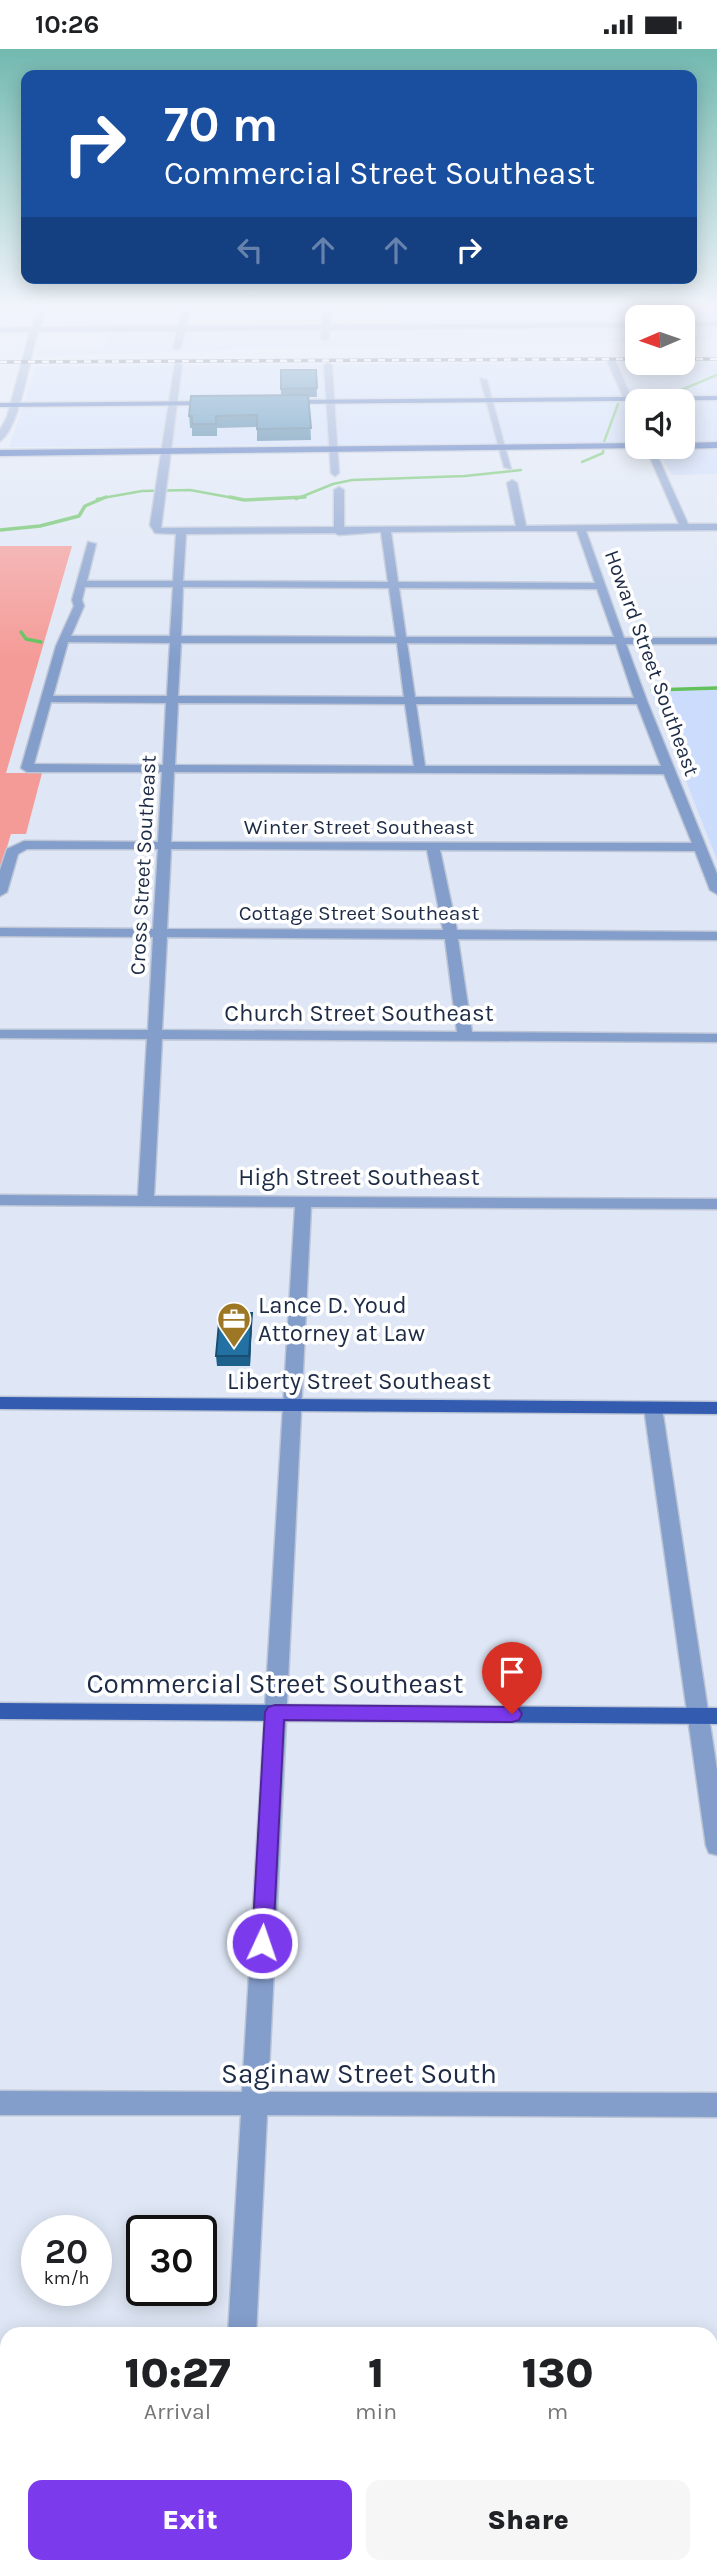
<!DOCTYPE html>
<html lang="en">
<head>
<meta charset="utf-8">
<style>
	body { margin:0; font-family:Karla,sans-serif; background:#f6f6f6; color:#202124; height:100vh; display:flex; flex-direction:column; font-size:26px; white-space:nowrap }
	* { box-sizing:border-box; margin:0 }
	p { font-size:23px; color:#757577 }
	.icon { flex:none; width:38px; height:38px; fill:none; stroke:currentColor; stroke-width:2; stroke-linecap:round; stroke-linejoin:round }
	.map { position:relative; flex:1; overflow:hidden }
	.side { position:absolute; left:0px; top:2278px; width:718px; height:247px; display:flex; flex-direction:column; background:#fff; border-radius:21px 21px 0 0; box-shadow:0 4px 18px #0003 }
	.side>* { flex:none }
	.hud { position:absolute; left:21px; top:21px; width:676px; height:214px; border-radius:14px; box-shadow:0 4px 18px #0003; background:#1a4fa0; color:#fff; overflow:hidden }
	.needle { width:46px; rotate:268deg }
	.tools { position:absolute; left:625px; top:256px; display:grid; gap:14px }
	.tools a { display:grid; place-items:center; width:70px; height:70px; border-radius:14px; background:#fff; box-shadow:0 4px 18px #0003; font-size:35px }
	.speed { position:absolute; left:21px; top:2166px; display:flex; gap:14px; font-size:35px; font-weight:700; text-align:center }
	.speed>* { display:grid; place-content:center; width:91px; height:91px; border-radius:50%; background:#fff; box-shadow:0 4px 18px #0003; line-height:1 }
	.speed small { font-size:18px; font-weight:400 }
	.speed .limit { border:4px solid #111; border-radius:10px; background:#fff; color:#111 }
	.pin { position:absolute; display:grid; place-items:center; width:60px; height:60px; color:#fff; margin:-72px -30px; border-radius:50% 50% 50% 0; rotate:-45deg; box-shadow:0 0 7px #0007 }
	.pin .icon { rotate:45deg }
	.me { position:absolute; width:77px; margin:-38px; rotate:3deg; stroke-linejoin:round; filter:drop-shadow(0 0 5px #0008) }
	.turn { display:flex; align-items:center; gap:24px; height:147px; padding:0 28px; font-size:32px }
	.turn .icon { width:91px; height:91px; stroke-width:2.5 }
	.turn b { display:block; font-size:49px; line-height:60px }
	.lanes { display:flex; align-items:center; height:66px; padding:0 28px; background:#0003; justify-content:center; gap:35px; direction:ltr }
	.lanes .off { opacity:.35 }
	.eta { display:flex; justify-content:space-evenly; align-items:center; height:119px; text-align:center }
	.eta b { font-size:42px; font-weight:800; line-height:49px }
	.action { display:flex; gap:14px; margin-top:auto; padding:14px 28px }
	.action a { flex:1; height:80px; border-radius:14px; background:#7c3aed; color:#fff; font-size:28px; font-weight:800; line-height:80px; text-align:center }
	.action a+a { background:#f6f6f6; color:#202124 }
	.status { display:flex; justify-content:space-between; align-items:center; height:49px; padding:0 35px; background:#fff; direction:ltr }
	.status svg { height:19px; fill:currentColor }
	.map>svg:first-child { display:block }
	.built { fill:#cbdcfc }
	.green { fill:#f59b97 }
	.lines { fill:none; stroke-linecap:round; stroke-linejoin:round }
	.stream-far1 { stroke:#62c15b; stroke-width:2.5 }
	.stream { stroke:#62c15b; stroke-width:3.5 }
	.minor-casing { stroke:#bcc5d6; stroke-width:3 }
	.major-casing { stroke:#bcc5d6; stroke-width:3 }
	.minor { fill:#849ecc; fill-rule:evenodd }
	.major { fill:#335cb0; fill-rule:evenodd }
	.rail-casing { stroke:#435069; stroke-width:3.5 }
	.rail { stroke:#fff; stroke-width:2.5; stroke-dasharray:7; stroke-linecap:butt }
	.wall { fill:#1e608c }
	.shaded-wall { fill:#184e72 }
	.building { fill:#2370a3; stroke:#184e72; stroke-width:2 }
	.route { fill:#7c3aed; stroke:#51269a; stroke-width:2 }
	.labels { text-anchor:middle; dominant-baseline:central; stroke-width:7; stroke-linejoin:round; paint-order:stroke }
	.far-street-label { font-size:21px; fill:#1d2b46; stroke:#fff }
	.street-label { font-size:24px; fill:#1d2b46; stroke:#fff }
	.poi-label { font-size:24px; fill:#1d2b46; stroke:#fff; text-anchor:start }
	.near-street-label { font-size:28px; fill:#1d2b46; stroke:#fff }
</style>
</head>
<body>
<div class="status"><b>10:26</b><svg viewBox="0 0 49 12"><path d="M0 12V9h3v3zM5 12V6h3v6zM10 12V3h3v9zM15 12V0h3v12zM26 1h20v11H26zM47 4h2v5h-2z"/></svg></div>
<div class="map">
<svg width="717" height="2524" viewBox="0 0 717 2524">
	<rect width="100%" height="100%" fill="#dfe7f6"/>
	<!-- built -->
	<path class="built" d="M397,257H717V292H683L682,268H637V293L273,299L35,308L39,300H103L110,282L403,280Z
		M717,313V393H683L682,352H637V393L9,398L36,317Z
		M657,400H717V425L672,426Z
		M717,641V811L651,642Z"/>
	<!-- green -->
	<path class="green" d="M0,497H72L6,724H42L26,785H11L0,821Z"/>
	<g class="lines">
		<!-- stream-far1 -->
		<path class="stream-far1" d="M674,344L717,326
			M582,413L603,404L604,393L618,355
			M97,450L142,442L190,441L239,450
			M296,450L333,435L352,431L465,427L521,421"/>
		<!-- stream -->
		<path class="stream" d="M230,448L244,451L305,448
			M0,481L40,477L79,467L85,457L106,448
			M21,583L26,590L41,593
			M652,641L717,639"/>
		<!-- minor casing -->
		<g class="minor-casing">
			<path id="minor" d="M40,257H47L40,278L178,277L183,257H191L186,277L322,276L323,257H331L330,276L637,274V278L329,281V289L325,291L321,289L322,281L185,282L181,299L177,301L173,299L177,282L38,283C29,308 21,378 0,392V381L7,368L30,283H0V279L32,278Z
				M682,273H717V277H682Z
				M611,310L615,312L637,361V373L633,370L607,312Z
				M175,314L182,316L161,479L334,478V441L339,438L344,441V478L516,477L507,434L512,431L517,434L526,477L679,475L645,397H653L688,475H717V481L586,482L624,589H717V595H626L647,652L717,825V845L710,841L695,802L440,801L457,881L717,883V891L458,890L472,983L717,985V993L162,990L154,1147L717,1150V1160L311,1158L268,2043L717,2044V2068L267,2066L256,2286H228L241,2066H0V2042L242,2043L295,1158L0,1156V1146L138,1147L147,990L0,989V981H148L153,888L0,887V879L153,880L158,800H27L18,805L7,843L0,847V821L7,800L24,792L158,793L162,723H27L21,719L56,597L74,557L72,551L88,493L96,495L87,532H173L176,485L155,484L150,476ZM518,482H577L595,534L398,533L391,483ZM381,483L388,533L183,532L186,485L335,484L339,486ZM85,538H173L170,587H71L84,557L82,551ZM183,538L389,539L396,588L181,587ZM399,539L597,540L614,588H406ZM68,593L170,594L167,647H53ZM181,594H397L404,648L178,647ZM407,594L616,595L634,649L415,648ZM51,653L166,654L163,716L34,715ZM178,654L405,655L414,717L175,716ZM416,655H637L661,717H425ZM174,723L664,725L692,794L171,793ZM171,800L427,801L443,881L167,880ZM167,888L445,890L457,983L162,981Z
				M328,314L332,316L339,424L335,427L331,424L324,316Z
				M480,329L487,331L511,420L504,418Z
				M653,1353L662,1359L717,1721V1806L709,1804L706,1797L644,1359Z
				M215,2518H245L244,2524H214Z"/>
		</g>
		<!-- major casing -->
		<g class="major-casing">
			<path id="major" d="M717,347V351L287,355L283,353L287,351Z
				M216,352L213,356L0,358V354Z
				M717,393V399L682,400L678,397H682V394Z
				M637,394L640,399L0,407V401Z
				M0,1348L717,1353V1365L0,1360Z
				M0,1654L717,1659V1675L0,1670Z"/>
		</g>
		<!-- minor -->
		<use href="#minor" class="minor"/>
		<!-- major -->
		<use href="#major" class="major"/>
		<!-- rail casing -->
		<g class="rail-casing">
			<path id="rail" d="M682,310H717
				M0,313L637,310"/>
		</g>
		<!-- rail -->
		<use href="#rail" class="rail"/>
	</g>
	<!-- wall -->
	<path class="wall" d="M316,321L317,348H309L311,391L257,392V378L217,379V387H192V379H190L189,367L281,346V340Z
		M252,1264L250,1317H217L216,1307L230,1273Z"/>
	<!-- shaded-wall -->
	<path class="shaded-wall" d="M252,1264V1274L250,1317L249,1307Z"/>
	<!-- building -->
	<path class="building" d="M281,321H316L317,339L281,340Z
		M308,346L311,379L257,380V366L216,367V375H192V367H189L191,347Z
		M231,1264H252L249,1307H216L219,1274L230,1273Z"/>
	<!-- sky -->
	<linearGradient id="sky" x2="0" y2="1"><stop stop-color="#72b9b0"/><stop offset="0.42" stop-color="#f1f4fb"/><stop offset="1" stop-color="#f1f4fb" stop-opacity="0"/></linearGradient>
	<rect width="717" height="611" fill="url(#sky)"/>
	<!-- route -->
	<path class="route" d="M275,1656L512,1658L519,1660L522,1665L519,1671L512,1673L284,1671L273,1894L270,1901L262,1904L255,1901L252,1894L265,1663L268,1658Z"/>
	<!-- icons -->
	<defs>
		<g id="office-pin" transform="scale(1.75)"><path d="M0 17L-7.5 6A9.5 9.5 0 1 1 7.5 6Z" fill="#9d7723" stroke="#fff"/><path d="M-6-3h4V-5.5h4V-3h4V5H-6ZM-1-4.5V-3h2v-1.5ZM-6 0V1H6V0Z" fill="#fff"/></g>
	</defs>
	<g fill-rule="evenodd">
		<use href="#office-pin" x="234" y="1270"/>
	</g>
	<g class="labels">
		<!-- far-street labels -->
		<g class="far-street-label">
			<text transform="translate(652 614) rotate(70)">Howard Street Southeast</text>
			<text x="359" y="778">Winter Street Southeast</text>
			<text transform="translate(143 816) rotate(-87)">Cross Street Southeast</text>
			<text x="359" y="864">Cottage Street Southeast</text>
		</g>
		<!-- street labels -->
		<g class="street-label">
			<text x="359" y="964">Church Street Southeast</text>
			<text x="359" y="1128">High Street Southeast</text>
			<text x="359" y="1332">Liberty Street Southeast</text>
		</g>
		<!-- poi labels -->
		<g class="poi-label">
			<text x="258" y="1256">Lance D. Youd<tspan x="258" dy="28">Attorney at Law</tspan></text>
		</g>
		<!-- near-street labels -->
		<g class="near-street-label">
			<text x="275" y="1634">Commercial Street Southeast</text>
			<text x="359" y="2024">Saginaw Street South</text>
		</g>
	</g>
</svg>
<div class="tools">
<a><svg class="needle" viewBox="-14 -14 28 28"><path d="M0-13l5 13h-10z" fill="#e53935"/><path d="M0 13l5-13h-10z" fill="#757577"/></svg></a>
<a><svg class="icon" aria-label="sound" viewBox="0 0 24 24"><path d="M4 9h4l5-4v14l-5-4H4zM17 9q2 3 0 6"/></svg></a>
</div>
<div class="speed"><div>20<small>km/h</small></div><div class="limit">30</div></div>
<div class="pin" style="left:512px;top:1665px;background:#d93025"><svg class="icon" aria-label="arrive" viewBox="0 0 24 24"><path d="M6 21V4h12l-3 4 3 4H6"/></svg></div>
<svg class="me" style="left:262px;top:1894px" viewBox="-20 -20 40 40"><circle r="17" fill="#7c3aed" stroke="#fff" stroke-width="3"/><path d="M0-11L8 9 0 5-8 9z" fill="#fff"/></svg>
<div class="hud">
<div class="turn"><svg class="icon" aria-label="right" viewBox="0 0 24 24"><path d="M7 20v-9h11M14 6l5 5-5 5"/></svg><div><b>70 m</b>Commercial Street Southeast</div></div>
<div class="lanes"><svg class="icon off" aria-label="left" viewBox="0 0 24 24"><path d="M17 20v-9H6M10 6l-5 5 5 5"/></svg><svg class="icon off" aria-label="ahead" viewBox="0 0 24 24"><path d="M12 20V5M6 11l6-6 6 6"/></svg><svg class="icon off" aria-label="ahead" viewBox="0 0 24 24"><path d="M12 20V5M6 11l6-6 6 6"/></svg><svg class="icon" aria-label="right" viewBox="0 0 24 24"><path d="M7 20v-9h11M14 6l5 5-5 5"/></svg></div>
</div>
<section class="side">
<div class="eta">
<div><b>10:27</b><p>Arrival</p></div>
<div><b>1</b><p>min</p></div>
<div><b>130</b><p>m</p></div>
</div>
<div class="action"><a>Exit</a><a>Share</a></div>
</section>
</div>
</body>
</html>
